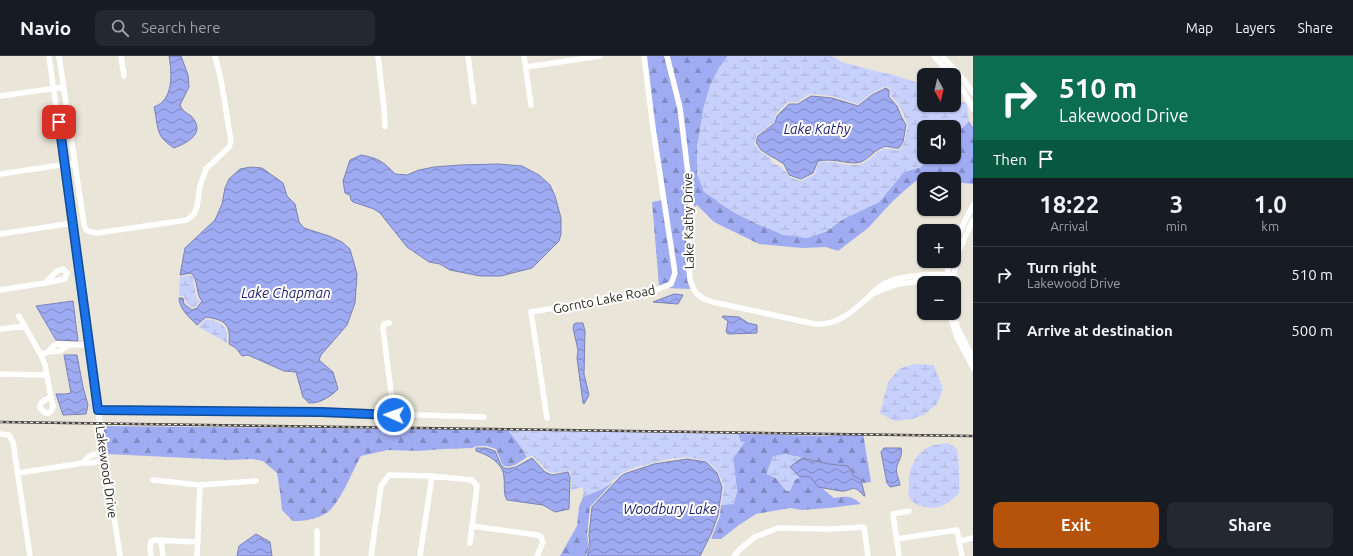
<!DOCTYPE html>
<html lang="en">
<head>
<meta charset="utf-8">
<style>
	body { margin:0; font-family:Ubuntu,sans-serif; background:#242831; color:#f1f3f6; height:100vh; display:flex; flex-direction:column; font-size:15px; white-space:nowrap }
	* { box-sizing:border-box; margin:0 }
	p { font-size:13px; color:#9ea1a6 }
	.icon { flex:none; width:22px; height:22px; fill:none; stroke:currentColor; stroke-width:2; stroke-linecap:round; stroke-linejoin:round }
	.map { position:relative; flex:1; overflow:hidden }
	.details { display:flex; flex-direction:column; background:#171b24; width:380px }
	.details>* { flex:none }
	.top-card { background:#0b6e4f; color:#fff; overflow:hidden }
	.needle { width:26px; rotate:172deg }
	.fabs { position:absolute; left:917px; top:12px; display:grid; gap:8px }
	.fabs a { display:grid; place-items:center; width:44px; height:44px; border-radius:8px; background:#171b24; box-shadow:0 1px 3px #0004; font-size:20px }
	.pin { position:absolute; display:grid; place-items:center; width:34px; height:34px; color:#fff; margin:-17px; border-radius:8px; box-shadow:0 2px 6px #0006 }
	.me { position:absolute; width:44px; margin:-22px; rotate:272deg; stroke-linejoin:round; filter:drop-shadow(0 0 3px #0008) }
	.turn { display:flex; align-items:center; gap:14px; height:84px; padding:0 20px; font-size:18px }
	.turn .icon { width:52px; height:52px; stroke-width:2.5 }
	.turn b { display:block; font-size:28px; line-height:34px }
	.then { display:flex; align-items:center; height:38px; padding:0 20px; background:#0003; gap:8px; font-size:15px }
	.eta { display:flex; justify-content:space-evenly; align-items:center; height:68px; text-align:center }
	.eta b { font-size:24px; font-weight:600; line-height:28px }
	.cta { display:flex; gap:8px; margin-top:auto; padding:8px 20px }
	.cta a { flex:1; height:46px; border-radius:8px; background:#b45309; color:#fff; font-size:16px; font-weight:600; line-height:46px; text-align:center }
	.cta a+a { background:#242831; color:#f1f3f6 }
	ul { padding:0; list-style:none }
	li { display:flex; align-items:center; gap:12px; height:56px; padding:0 20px; border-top:1px solid #363941 }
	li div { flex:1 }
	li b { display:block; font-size:15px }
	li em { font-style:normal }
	header { display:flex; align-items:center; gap:24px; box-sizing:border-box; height:56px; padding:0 20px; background:#171b24; border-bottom:1px solid #363941 }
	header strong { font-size:19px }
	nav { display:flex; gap:22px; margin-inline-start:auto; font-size:14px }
	.search { width:280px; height:36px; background:#242831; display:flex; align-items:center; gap:10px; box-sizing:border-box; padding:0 14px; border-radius:8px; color:#9ea1a6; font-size:15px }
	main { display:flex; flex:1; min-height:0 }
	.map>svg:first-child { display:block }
	.forest { fill:url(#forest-firs) }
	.wetland { fill:url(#wetland-marsh); fill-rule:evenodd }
	.water { fill:url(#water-waves); stroke:#7b82b3 }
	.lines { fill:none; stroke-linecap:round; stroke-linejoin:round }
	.minor { stroke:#fff; stroke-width:5.5 }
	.rail-casing { stroke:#484540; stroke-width:2.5 }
	.rail { stroke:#fff; stroke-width:1; stroke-dasharray:3; stroke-linecap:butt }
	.route-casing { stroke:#114b97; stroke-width:10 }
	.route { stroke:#1a73e8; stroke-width:7 }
	.labels { text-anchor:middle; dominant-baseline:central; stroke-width:4; stroke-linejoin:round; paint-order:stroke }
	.street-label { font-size:13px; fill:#282622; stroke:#fff }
	.water-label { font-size:14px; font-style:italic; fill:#232171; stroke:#fff }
</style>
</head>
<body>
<header>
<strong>Navio</strong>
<div class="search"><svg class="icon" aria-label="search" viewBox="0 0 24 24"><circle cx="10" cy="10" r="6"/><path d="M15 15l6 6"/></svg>Search here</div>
<nav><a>Map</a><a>Layers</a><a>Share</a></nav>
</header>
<main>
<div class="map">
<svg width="973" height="500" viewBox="0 0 973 500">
	<defs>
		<pattern id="forest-firs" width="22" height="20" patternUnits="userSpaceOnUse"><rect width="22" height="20" fill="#a0acf2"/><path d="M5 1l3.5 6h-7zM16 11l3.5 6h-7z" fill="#828cc4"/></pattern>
		<pattern id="wetland-marsh" width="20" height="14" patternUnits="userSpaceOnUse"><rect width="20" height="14" fill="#c8d1fc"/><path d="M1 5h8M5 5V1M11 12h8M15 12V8" fill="none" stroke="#acb3d8"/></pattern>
		<pattern id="water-waves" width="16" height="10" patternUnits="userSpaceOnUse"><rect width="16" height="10" fill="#9eaaf1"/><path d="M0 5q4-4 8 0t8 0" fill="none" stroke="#818ac3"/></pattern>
	</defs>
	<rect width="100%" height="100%" fill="#eae5d9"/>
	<!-- forest -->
	<path class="forest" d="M647,0H664L678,53L688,134L689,152L686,208L688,224L691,233L667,232L677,218L655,72Z
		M669,0H728L719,12L704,50L697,92L718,146L737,158L762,170L806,182L810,181L827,175L843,163L879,146L904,116L921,111L929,101H954V80L969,65L973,71V128L954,126V123H942L927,116L905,134L892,146L868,172L838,195L826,191L802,192L759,188L714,166L697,149L693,152V143Z
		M662,144L673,217L670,226L659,230L652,146Z
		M102,370L508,374L519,388L527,401L515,409L507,411L502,408L496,393L486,390H478L472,392L444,393L418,395L388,394L361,400C352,415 339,452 323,459C313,464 303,465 293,465L282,454L280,436L277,417L263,405L252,403L230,404L107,398Z
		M863,377L871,426L863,427L861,424L854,420L850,412L843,409L829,408L795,400L767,418C775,420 784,429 791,433L794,424L803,420H807L814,424L818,431L827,432L823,433L834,442C845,440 852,439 861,448L829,452L802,454L790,452L756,458L739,469L721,483H711L720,460L721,449L734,447L737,435L733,402L744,386L741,387L738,378L826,380Z
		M613,426L590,451L587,479L589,490L586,500H560L577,470L579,451L583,441L602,433Z"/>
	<!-- wetland -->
	<path class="wetland" d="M728,0H832L842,6L884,17L891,18L924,29V49H954V41L967,48L969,65L954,80V71H924V101H929L921,111L904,116L879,146L843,163L827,175L810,181L806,182L783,179L737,158L704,136L697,118V92L704,50L710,29L719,12ZM886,30L890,33L891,40L899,49L908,69L904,87L900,94C893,95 888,90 881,94C873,98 868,108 857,109C844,110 832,104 819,106L815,118L801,125L789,121C783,112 782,111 772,107L770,101L761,96L754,87L757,79L774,66L776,58L788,46H798L810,38L832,40L858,48L871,38Z
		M191,219L193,221L196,241L200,245L196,250L192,252L186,247L184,240H179L180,221Z
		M206,263C222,266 229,270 227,287L199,271Z
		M915,308L934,309L943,333L937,348L924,359L912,363L894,365L880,357L888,326L900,312Z
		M508,374L738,378L741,386H745L733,402L737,435L734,448L721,449L724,430L718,416L707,405L687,401L669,403L637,411L624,416L602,433L583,441V431L571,434V418L569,415L552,417L546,414L533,400L527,401L519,388Z
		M948,387C950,388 954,390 956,392C959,395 960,431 959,437C948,449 938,455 921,450C917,449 912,446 909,441C908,439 909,435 909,432C908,417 912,403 924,394C930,389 940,388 948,387Z
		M786,398L802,402L790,411L800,421L795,424L790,435H786L775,421L767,418V416L773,400Z"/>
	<!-- water -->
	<path class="water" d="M169,0H181L188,19L189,31L180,49C183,56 186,56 191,60C207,77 187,87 174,92C171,90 167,87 164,84C156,77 157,61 154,51C174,44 172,17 169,0Z
		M886,32L889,34V41L897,50L901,60L906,69L903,86L899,92C893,93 887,88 881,92C872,96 867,106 856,107C843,107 832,102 818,105L813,117L801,123L789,119L784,108L761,94L756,86L758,80L775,67L777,60L789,48H798L811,40L832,42L858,50L872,39Z
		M361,99C378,102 384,106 395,118L407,119L419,114L434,111L460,109L498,108L522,110L539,119L550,129L555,140L561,162V178L559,185L532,212L501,220H480L450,214L440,208L429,206L407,191L380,157L374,153L353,146L351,144L350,139L345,137L343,125L350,104Z
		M251,111L262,112L283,127L287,140L295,148L299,166L304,172L329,180L342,186L350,193L357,218L355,247L347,269L321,299L319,304L333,316L338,333C332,340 319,348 309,347L303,341L296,316L284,315L248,299L242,300L236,292L229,288C231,268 225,264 206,261L197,269C189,261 180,254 179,242H183L184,248L192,254L197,252L202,245C195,237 199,224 191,217L180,219L185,192L215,164L222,148L225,132L229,123L240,113Z
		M674,238L683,239L678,248L653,246Z
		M73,245L78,285L56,284L36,250Z
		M723,260L739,261L748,267L757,269V277L728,278L726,276L728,265L722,261Z
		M576,267H583L585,275L584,318L589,339L584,348L583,347L577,302L578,294L573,272L574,268Z
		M64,299H77L83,331L88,349L86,358L63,359L56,338H65L71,337Z
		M476,392H486L495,395L501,409L506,413L516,411L532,402L545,416L552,419L568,416L570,421L569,453L555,456L543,449L507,444C503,438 505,429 504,422C504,408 489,399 476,395Z
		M884,392H901C903,400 899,403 897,410C895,417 899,422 900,429L890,431L887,427L881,396Z
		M802,402L829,408L848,410L854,420L861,424L865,440H864C852,426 852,436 841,435C833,434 825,432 818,431C813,424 811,418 800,421L790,411Z
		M687,403L706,406L717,417L722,431L718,459L712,476L700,500H587L590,490L589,479L592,451L619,422L624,418L654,408Z
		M256,478L270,486L272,500H237L239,490Z"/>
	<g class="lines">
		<!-- minor -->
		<path class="minor" d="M49,0L98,354L120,500
			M59,0L84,168L86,174L91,176L97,177L187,164L194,158L197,151L200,130L206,113L229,91L231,85L221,24L215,0
			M121,0L124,20
			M378,0L384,52L385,70
			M468,0L474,46
			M524,0L531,49
			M667,0L680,52L690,134L691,153L688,202L690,224L693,232L697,238L704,243L713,246L815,268C838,270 854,254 870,240C875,235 878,231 884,228C896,221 909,221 923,219C933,219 943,217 953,221
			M934,0L951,19
			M942,0L960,19L973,37
			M526,11L600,0
			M954,22L964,36L973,53
			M0,40L64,31
			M0,118L75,107
			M0,178L73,167
			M954,187L973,149
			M946,227L949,205
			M952,227L959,194L973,164
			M0,234C22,230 44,228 65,223L67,217L63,213L57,215L45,227
			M872,238L898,228L953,221
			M949,257L957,281L973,312
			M953,257L957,271L973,302
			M19,260L41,299L45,309L51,341L53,350L52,354L49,357H45L40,352C40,345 45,344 51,341
			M389,267L384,268L383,273L394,359
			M0,273L25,270
			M48,296L60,295L68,289
			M41,299L48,296L53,290L58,288L80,289L90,288
			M0,318L47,319
			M98,354L321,356L484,361
			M547,362L531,256L651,236L671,228L675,217L653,72L644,0
			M0,378L9,379L13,386L30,500
			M84,407C88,398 96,398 104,397
			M18,417L84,407H91L105,404
			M153,424L200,429L256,425
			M472,470L538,479L541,481L543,486L537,500
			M896,483L957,474L962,500
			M161,485L163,500
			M960,485L973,482
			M151,500L150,492L151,485L156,484L198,486
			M197,500L200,429
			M317,500V475
			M371,500L381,430L389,419L432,420L472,424L477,430L470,487
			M420,500L432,420
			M734,500L740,493L755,481L778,472L829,473L864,471L868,500
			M899,500L893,458L909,455"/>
		<!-- rail casing -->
		<g class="rail-casing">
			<path id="rail" d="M0,366L973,380"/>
		</g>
		<!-- rail -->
		<use href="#rail" class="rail"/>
	</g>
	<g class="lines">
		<!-- route casing -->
		<g class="route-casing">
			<path id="route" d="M59,66L98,354L321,356L394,359"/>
		</g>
		<!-- route -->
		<use href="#route" class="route"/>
	</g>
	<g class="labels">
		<!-- street labels -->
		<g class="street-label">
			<text transform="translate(688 165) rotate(-91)">Lake Kathy Drive</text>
			<text transform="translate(604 243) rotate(-11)">Gornto Lake Road</text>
			<text transform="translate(107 416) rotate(82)">Lakewood Drive</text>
		</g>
		<!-- water labels -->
		<g class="water-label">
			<text x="817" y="73">Lake Kathy</text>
			<text x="286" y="237">Lake Chapman</text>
			<text x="670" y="453">Woodbury Lake</text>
		</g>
	</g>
</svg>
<div class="fabs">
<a><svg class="needle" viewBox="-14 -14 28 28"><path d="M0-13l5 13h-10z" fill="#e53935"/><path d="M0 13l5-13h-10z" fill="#9ea1a6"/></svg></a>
<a><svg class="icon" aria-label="sound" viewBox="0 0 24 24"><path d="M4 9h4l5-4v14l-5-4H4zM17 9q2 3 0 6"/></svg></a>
<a><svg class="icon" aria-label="layers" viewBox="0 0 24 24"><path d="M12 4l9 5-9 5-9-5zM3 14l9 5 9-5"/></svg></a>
<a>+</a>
<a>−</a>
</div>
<div class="pin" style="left:59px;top:66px;background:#d93025"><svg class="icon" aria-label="arrive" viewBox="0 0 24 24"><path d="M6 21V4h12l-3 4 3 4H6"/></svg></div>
<svg class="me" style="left:394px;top:359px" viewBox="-20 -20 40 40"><circle r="17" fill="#1a73e8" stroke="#fff" stroke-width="3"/><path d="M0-11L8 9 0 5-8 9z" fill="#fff"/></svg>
</div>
<section class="details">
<div class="top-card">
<div class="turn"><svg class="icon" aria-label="right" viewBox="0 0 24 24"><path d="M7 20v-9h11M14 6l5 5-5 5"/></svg><div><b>510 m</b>Lakewood Drive</div></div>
<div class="then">Then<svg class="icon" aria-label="arrive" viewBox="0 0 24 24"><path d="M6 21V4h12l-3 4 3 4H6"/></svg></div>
</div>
<div class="eta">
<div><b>18:22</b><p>Arrival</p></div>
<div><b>3</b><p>min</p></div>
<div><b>1.0</b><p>km</p></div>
</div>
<ul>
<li><svg class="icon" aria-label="right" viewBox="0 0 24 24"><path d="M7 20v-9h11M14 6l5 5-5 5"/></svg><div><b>Turn right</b><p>Lakewood Drive</p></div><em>510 m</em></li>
<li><svg class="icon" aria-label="arrive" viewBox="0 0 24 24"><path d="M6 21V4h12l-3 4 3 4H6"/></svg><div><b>Arrive at destination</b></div><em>500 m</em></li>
</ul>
<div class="cta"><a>Exit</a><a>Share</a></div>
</section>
</main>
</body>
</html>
